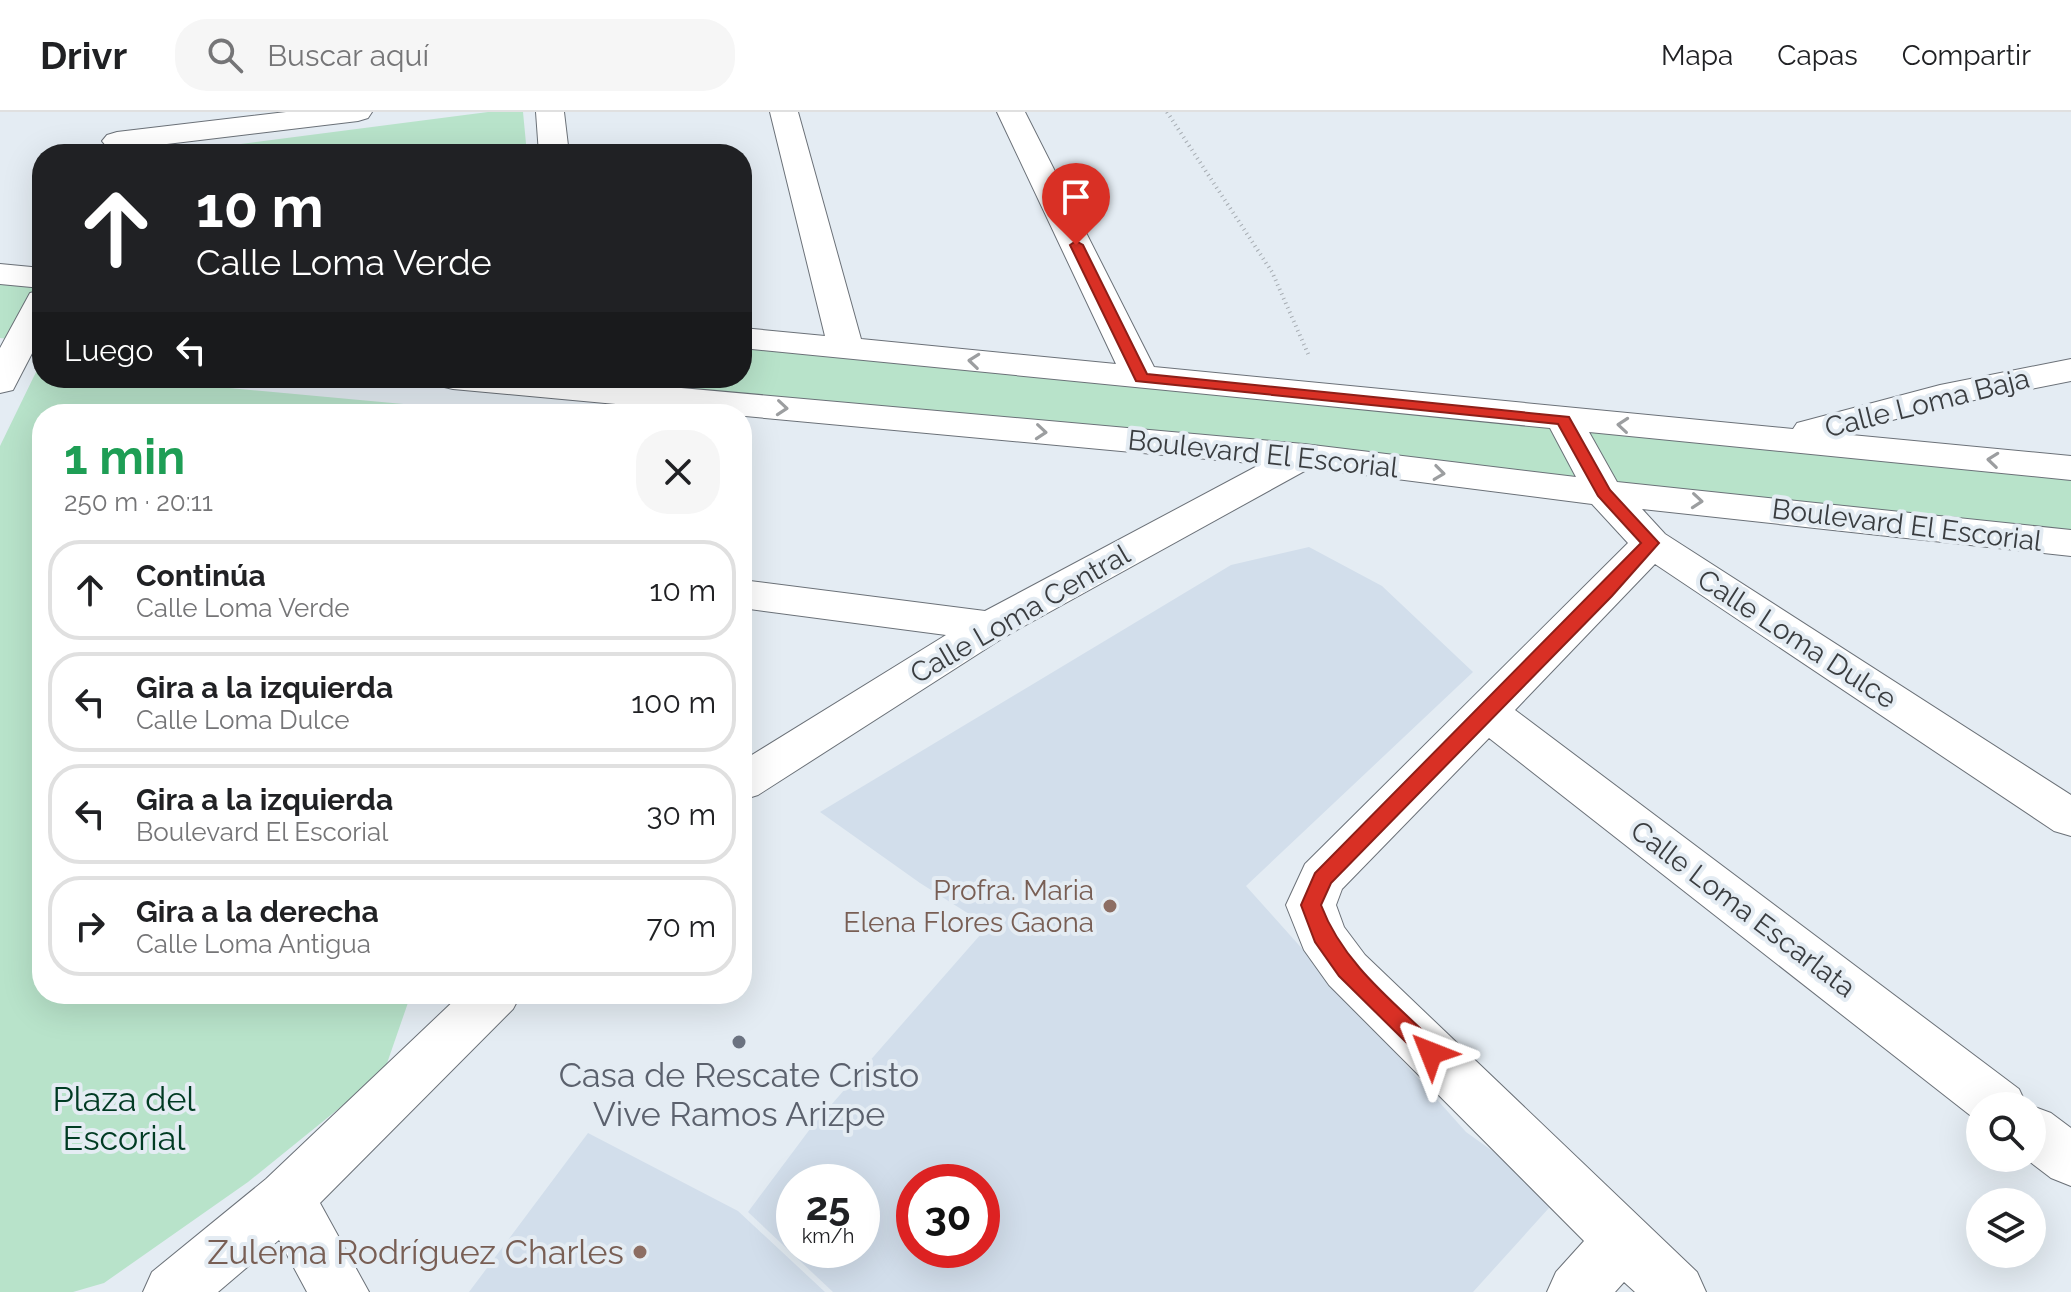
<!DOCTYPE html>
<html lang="es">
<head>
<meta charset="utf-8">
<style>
	body { margin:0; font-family:Raleway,sans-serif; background:#f6f6f6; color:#202124; height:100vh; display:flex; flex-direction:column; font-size:30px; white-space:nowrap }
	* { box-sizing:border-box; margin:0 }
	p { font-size:26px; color:#757577 }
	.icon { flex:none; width:44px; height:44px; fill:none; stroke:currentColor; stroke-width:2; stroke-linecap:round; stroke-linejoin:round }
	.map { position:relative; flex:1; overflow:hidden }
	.sheet { position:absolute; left:32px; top:292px; width:720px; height:600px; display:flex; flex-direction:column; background:#fff; border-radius:32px; box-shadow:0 8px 32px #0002 }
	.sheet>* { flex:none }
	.guide { position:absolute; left:32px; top:32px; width:720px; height:244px; border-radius:32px; box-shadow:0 8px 32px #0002; background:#202124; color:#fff; overflow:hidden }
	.tools { position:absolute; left:1966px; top:980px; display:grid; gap:16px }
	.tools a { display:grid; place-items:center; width:80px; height:80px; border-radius:50%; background:#fff; box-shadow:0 8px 32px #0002; font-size:40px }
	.speed { position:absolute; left:776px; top:1052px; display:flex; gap:16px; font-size:40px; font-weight:700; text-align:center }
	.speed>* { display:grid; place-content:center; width:104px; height:104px; border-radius:50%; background:#fff; box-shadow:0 8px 32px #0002; line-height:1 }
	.speed small { font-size:20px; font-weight:400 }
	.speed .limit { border:12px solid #d22; background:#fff; color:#111 }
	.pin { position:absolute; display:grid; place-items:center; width:68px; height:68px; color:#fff; margin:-82px -34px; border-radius:50% 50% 50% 0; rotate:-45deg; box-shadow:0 0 8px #0007 }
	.pin .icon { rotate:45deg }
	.me { position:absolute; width:88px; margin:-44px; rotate:315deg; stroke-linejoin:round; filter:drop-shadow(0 0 6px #0008) }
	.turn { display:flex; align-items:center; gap:28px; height:168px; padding:0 32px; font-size:36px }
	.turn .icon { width:104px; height:104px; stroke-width:2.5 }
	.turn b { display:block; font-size:56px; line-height:68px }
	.then { display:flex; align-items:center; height:76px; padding:0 32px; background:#0003; gap:16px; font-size:30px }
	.round { display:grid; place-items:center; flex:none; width:84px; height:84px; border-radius:32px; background:#f6f6f6 }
	.overview { display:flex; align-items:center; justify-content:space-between; height:136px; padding:0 32px }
	h1 { font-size:48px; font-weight:700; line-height:60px; color:#1e9e55 }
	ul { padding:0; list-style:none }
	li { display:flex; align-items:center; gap:24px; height:100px; margin:0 16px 12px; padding:0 16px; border:4px solid #e0e0e0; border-radius:32px }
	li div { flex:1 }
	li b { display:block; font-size:30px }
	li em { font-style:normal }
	header { display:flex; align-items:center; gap:48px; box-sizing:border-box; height:112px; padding:0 40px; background:#fff; border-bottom:2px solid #e0e0e0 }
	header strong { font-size:38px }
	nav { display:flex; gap:44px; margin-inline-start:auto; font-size:28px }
	.search { width:560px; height:72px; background:#f6f6f6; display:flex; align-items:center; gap:20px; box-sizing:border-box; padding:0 28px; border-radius:32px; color:#757577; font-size:30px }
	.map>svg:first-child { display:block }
	.built { fill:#d2deeb; fill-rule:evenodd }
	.green { fill:#b8e3ca }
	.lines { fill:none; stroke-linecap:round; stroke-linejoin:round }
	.minor-casing { stroke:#6b7178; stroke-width:2 }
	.path { stroke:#a6acb2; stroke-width:4; stroke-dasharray:1 4; stroke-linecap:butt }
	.minor { fill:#fff; fill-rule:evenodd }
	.oneway { stroke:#9c9ea0 }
	.route { fill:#d93025; stroke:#8d1f18; stroke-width:2 }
	.education-dot { fill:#8d6e63; stroke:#e4ecf3; stroke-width:3 }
	.worship-dot { fill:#6b7280; stroke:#e4ecf3; stroke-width:3 }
	.labels { text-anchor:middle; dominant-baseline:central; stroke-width:8; stroke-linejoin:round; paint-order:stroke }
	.street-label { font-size:28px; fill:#3a3d40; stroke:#e4ecf3 }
	.education-label { font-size:28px; fill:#785e54; stroke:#e4ecf3; text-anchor:end }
	.near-worship-label { font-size:34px; fill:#5b616d; stroke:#e4ecf3 }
	.near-park-label { font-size:34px; fill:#003b23; stroke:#e4ecf3 }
	.near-education-label { font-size:34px; fill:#785e54; stroke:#e4ecf3; text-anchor:end }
</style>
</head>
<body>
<header>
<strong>Drivr</strong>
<div class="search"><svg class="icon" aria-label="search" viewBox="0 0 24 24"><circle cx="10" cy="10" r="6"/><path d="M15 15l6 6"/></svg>Buscar aquí</div>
<nav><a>Mapa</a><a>Capas</a><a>Compartir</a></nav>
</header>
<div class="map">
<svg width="2071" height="1180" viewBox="0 0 2071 1180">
	<rect width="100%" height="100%" fill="#e4ecf3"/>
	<!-- built -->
	<path class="built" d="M1309,435L1382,474L1473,560L1246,774L1466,1020L1558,1086L1473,1180H833L748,1100L810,1017L988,814L920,771L820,700L1231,453ZM794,1070H862V1138H794ZM914,1070H982V1138H914Z
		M588,1021L738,1099L825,1180H469Z"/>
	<!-- green -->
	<path class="green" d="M488,0H523L527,42H164Z
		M0,163L42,167V180L20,228L0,226Z
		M742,227L1563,309L1599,379L559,266H742Z
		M37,258L42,259V266H122L425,294L476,302H42V882H411L384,960L248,1070L104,1171L73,1180H0V334Z
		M1565,308L2071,357V426L1604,380Z"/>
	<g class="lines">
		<!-- minor casing -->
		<g class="minor-casing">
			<path id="minor" d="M286,0H372L368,6L358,9L117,38L107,35L102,29L107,23L117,20Z
				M536,0H564L569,42H539Z
				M770,0H798L861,227L1116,252L997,0H1025L1154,255L1793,317L1797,311L1940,273L2071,247V269L1944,294L1841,322L2071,344V368L1589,320L1617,370L2071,418V444L1642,397L1665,422L2071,683V724L2054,719L1655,452L1515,598L2019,977L2027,994H1980V1011L1489,626L1342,777L1336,793L1344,815L1365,843L1697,1160L1706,1180H1635L1624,1170L1615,1180H1547L1556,1160L1584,1129L1329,873L1304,838L1286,793L1305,752L1628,431L1592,392L1310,356L1006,524L758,683L742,688V649L946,523L742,496V468L985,499L1261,352L453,277L440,274L435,266H571L1304,332L1576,365L1550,316L742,236V216L825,224Z
				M0,152L42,156V176L0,172Z
				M42,178V222L13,278L0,281V236L30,181Z
				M461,882H521L513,897L320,1091L369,1180H307L279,1128L218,1180H143L152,1160L266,1067Z
				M2032,994L2051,1001L2071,1016V1074L2051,1066L2025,1046H2032Z"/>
		</g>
		<!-- path -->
		<path class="path" d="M1167,0L1272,160L1309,244"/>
		<!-- minor -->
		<use href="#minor" class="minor"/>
	</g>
	<!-- one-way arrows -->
	<defs><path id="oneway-chevron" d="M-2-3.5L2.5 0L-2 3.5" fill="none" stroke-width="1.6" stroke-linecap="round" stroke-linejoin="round" transform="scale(2)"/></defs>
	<g class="oneway">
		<use href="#oneway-chevron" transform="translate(974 249) rotate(-174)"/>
		<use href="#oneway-chevron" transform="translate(782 296) rotate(5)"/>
		<use href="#oneway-chevron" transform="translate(1623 313) rotate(-175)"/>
		<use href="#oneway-chevron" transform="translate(1041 320) rotate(5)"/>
		<use href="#oneway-chevron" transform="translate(1993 348) rotate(-174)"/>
		<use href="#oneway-chevron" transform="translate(1439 361) rotate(7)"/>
		<use href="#oneway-chevron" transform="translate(1697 389) rotate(5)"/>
	</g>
	<!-- route -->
	<path class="route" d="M1076,129L1083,133L1147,262L1569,305L1610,378L1659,431L1612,484L1331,771L1321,793C1343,852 1395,891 1439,934L1442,941L1439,948L1431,951L1424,948L1339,864L1315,830L1301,793L1315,761L1641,431L1598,384L1558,312L1136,269L1070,133Z"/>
	<!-- markers -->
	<g class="education-dot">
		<circle cx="1110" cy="794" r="8"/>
		<circle cx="640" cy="1140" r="8"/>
	</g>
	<circle class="worship-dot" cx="739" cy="930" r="8"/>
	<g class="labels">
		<!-- street labels -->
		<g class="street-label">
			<text transform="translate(1927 291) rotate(-14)">Calle Loma Baja</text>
			<text transform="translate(1263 342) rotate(6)">Boulevard El Escorial</text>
			<text transform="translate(1907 413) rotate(7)">Boulevard El Escorial</text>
			<text transform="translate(1020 502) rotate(-30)">Calle Loma Central</text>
			<text transform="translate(1797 527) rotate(33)">Calle Loma Dulce</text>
			<text transform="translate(1743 797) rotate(37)">Calle Loma Escarlata</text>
		</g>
		<!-- education labels -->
		<g class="education-label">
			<text x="1094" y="778">Profra. Maria<tspan x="1094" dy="32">Elena Flores Gaona</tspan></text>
		</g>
		<!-- near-worship labels -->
		<g class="near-worship-label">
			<text x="739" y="963">Casa de Rescate Cristo<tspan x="739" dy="39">Vive Ramos Arizpe</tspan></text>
		</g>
		<!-- near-park labels -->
		<g class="near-park-label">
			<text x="124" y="987">Plaza del<tspan x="124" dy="39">Escorial</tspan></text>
		</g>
		<!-- near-education labels -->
		<g class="near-education-label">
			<text x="624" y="1140">Zulema Rodríguez Charles</text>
		</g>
	</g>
</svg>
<div class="tools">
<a><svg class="icon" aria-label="search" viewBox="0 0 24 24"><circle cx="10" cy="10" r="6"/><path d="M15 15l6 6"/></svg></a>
<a><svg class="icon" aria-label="layers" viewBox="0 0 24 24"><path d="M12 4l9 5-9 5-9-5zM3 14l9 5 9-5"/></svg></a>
</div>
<div class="speed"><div>25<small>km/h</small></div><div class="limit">30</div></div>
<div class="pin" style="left:1076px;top:133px;background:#d93025"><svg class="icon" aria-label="arrive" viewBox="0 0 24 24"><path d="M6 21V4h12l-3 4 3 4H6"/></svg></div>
<svg class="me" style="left:1431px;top:941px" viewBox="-20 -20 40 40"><path d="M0-17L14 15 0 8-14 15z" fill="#d93025" stroke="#fff" stroke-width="4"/></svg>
<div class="guide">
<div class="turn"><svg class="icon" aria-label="ahead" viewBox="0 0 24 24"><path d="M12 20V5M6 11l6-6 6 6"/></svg><div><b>10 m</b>Calle Loma Verde</div></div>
<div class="then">Luego<svg class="icon" aria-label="left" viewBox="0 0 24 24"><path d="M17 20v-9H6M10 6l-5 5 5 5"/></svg></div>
</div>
<section class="sheet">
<div class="overview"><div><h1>1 min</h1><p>250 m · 20:11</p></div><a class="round"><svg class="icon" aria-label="close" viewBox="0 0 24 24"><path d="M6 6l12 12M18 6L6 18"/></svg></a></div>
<ul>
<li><svg class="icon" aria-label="ahead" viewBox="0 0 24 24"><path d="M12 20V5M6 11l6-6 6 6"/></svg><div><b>Continúa</b><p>Calle Loma Verde</p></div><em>10 m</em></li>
<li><svg class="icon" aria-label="left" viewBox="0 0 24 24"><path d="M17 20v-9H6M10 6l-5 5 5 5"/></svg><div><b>Gira a la izquierda</b><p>Calle Loma Dulce</p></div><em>100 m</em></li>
<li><svg class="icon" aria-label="left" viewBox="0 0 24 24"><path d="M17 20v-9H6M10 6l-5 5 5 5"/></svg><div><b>Gira a la izquierda</b><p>Boulevard El Escorial</p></div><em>30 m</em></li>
<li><svg class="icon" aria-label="right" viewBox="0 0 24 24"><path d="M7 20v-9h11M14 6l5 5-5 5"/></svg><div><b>Gira a la derecha</b><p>Calle Loma Antigua</p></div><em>70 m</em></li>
</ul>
</section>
</div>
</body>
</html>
